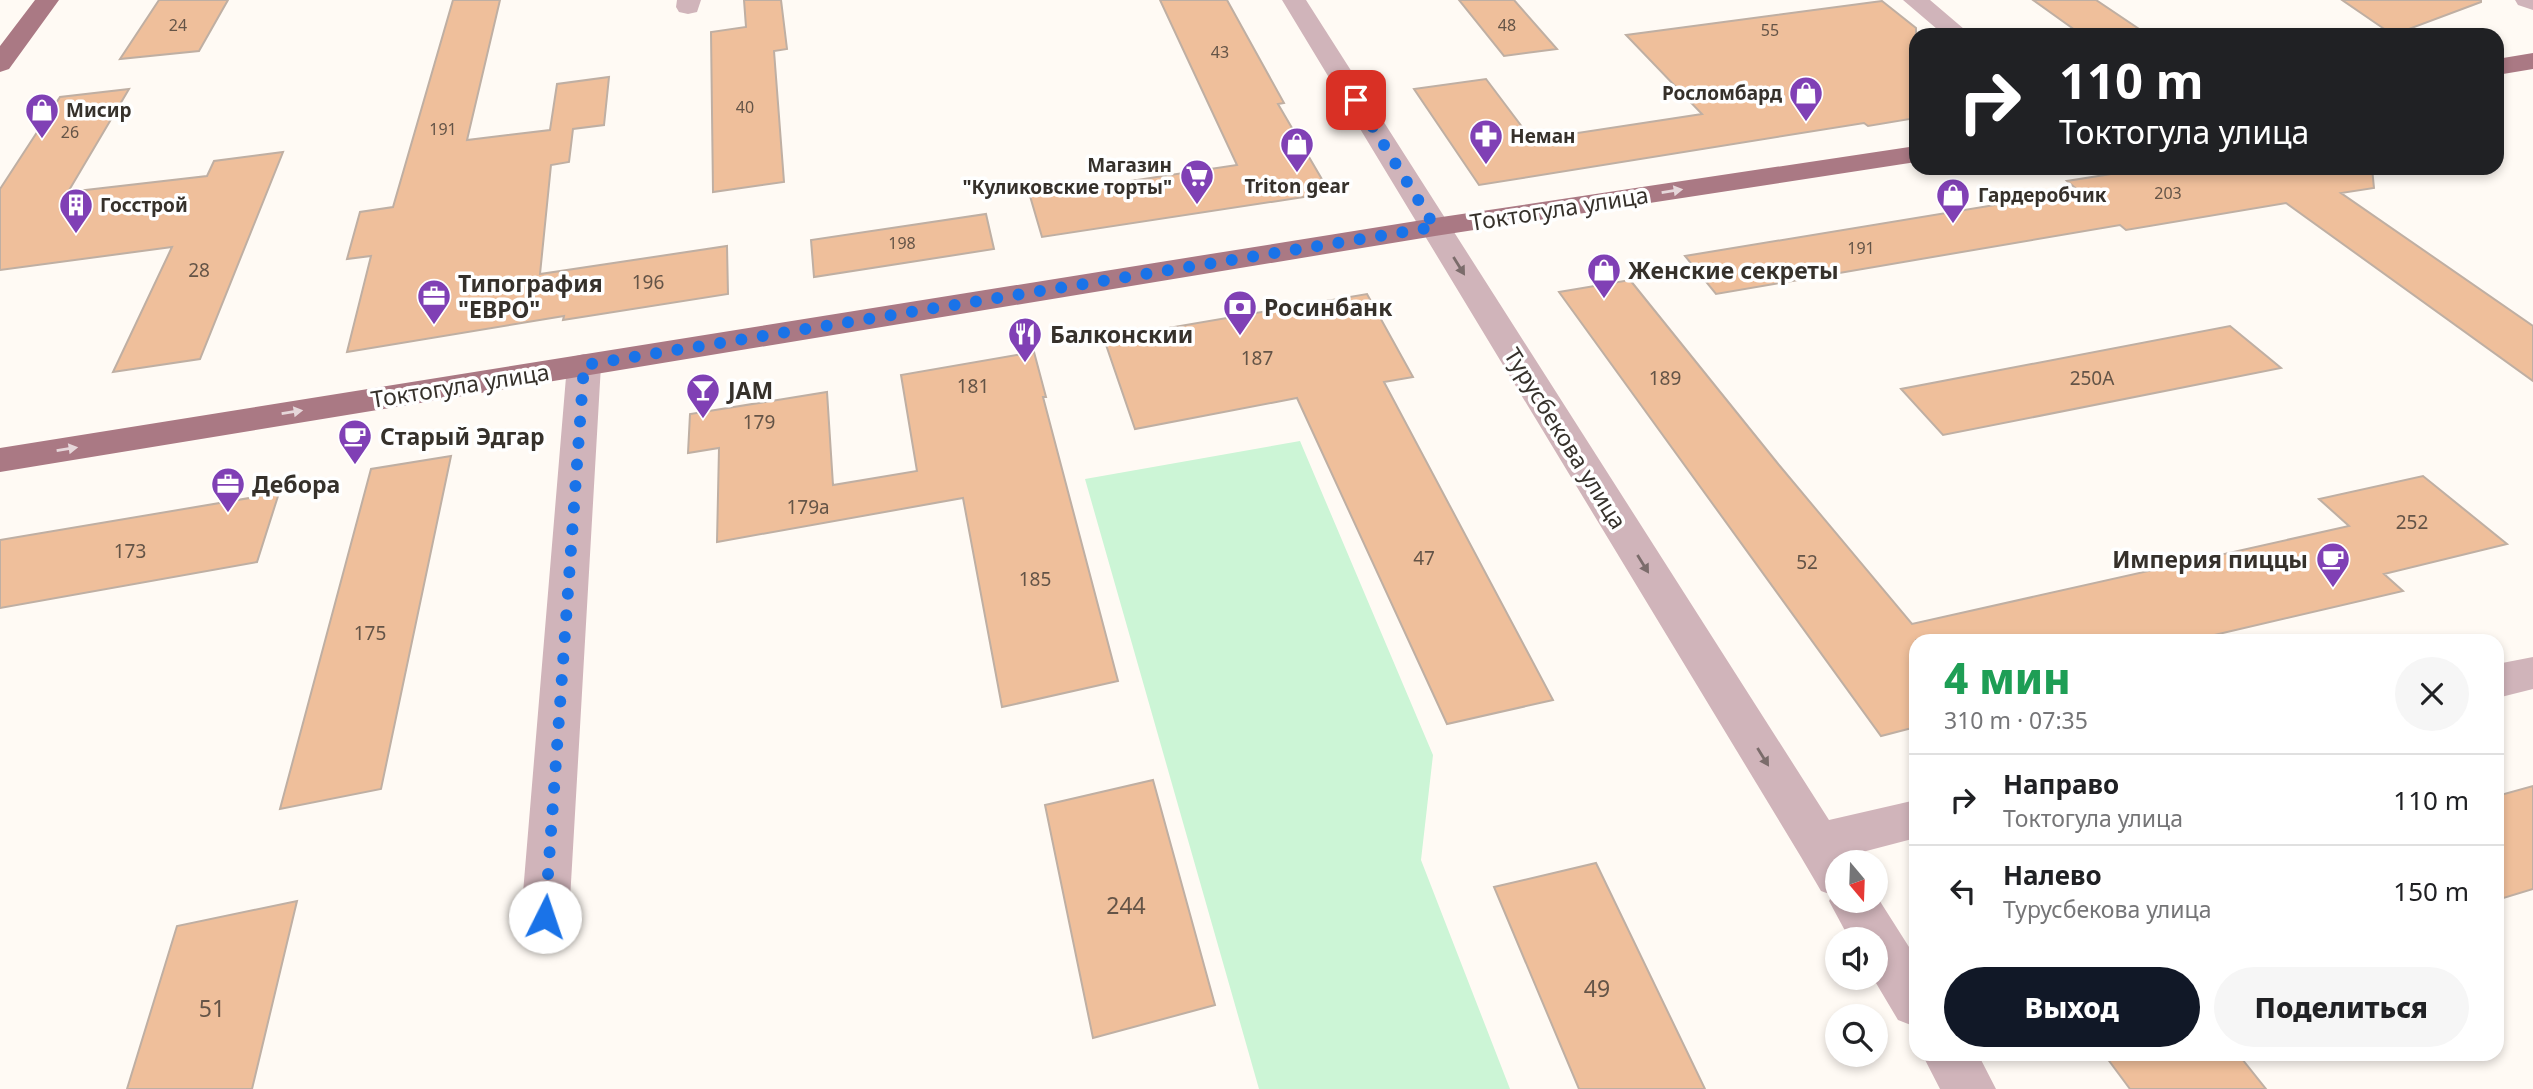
<!DOCTYPE html>
<html lang="ru">
<head>
<meta charset="utf-8">
<style>
	body { margin:0; font-family:"Noto Sans",sans-serif; background:#f6f6f6; color:#202124; height:100vh; display:flex; flex-direction:column; font-size:26px; white-space:nowrap }
	* { box-sizing:border-box; margin:0 }
	p { font-size:23px; color:#757577 }
	.icon { flex:none; width:38px; height:38px; fill:none; stroke:currentColor; stroke-width:2; stroke-linecap:round; stroke-linejoin:round }
	.map { position:relative; flex:1; overflow:hidden }
	.panel { position:absolute; left:1909px; top:634px; width:595px; height:427px; display:flex; flex-direction:column; background:#fff; border-radius:21px; box-shadow:0 4px 10px #0003 }
	.panel>* { flex:none }
	.top-card { position:absolute; left:1909px; top:28px; width:595px; height:147px; border-radius:21px; box-shadow:0 4px 10px #0003; background:#202124; color:#fff; overflow:hidden }
	.needle { width:46px; rotate:161deg }
	.controls { position:absolute; left:1825px; top:850px; display:grid; gap:14px }
	.controls a { display:grid; place-items:center; width:63px; height:63px; border-radius:50%; background:#fff; box-shadow:0 4px 10px #0003; font-size:35px }
	.pin { position:absolute; display:grid; place-items:center; width:60px; height:60px; color:#fff; margin:-30px; border-radius:14px; box-shadow:0 4px 10px #0006 }
	.me { position:absolute; width:77px; margin:-38px; rotate:4deg; stroke-linejoin:round; filter:drop-shadow(0 0 5px #0008) }
	.turn { display:flex; align-items:center; gap:24px; height:147px; padding:0 35px; font-size:32px }
	.turn .icon { width:91px; height:91px; stroke-width:2.5 }
	.turn b { display:block; font-size:49px; line-height:60px }
	.round { display:grid; place-items:center; flex:none; width:74px; height:74px; border-radius:37px; background:#f6f6f6 }
	.headline { display:flex; align-items:center; justify-content:space-between; height:119px; padding:0 35px }
	h1 { font-size:42px; font-weight:800; line-height:52px; color:#1e9e55 }
	.button { display:flex; gap:14px; margin-top:auto; padding:14px 35px }
	.button a { flex:1; height:80px; border-radius:42px; background:#111827; color:#fff; font-size:28px; font-weight:800; line-height:80px; text-align:center }
	.button a+a { background:#f6f6f6; color:#202124 }
	ul { padding:0; list-style:none }
	li { display:flex; align-items:center; gap:21px; height:91px; padding:0 35px; border-top:2px solid #e0e0e0 }
	li div { flex:1 }
	li b { display:block; font-size:26px }
	li em { font-style:normal }
	.map>svg:first-child { display:block }
	.green { fill:#ccf5d6 }
	.building { fill:#efbf9b; stroke:#bfafa3; stroke-width:2 }
	.lines { fill:none; stroke-linecap:round; stroke-linejoin:round }
	.minor { fill:#d0b4ba; fill-rule:evenodd }
	.major { fill:#aa7984; fill-rule:evenodd }
	.oneway { fill:#e6d7da }
	.oneway2 { fill:#7b6c6b }
	.route { stroke:#1a73e8; stroke-width:12; stroke-dasharray:0 21.6 }
	.labels { text-anchor:middle; dominant-baseline:central; stroke-width:7; stroke-linejoin:round; paint-order:stroke }
	.far-number-label { font-size:16px; fill:#645447 }
	.far-poi-label { font-size:19px; font-weight:bold; fill:#36312b; stroke:#fff; text-anchor:start }
	.number-label { font-size:19px; fill:#645447 }
	.street-label { font-size:23px; fill:#36312b; stroke:#fff }
	.poi-label { font-size:23px; font-weight:bold; fill:#36312b; stroke:#fff; text-anchor:start }
	.near-number-label { font-size:23px; fill:#645447 }
</style>
</head>
<body>
<div class="map">
<svg width="2533" height="1089" viewBox="0 0 2533 1089">
	<rect width="100%" height="100%" fill="#fffaf4"/>
	<!-- green -->
	<path class="green" d="M1300,441L1433,755L1421,860L1510,1089H1259L1085,479Z"/>
	<!-- building -->
	<path class="building" d="M159,0H228L199,51L120,59Z
		M453,0H500L467,140L550,130L557,84L609,77L604,125L573,129L569,162L551,165L540,274L727,246L728,294L563,320L564,316L347,352L371,256L347,259L360,212L393,207Z
		M744,0H781L787,49L774,51L784,182L713,192L711,32L746,27Z
		M1160,0H1227L1284,103L1278,104L1330,193L1042,237L1030,196L1237,165Z
		M1459,0H1514L1557,49L1504,56Z
		M2033,0H2096L2148,35H2082Z
		M2342,0H2481V2L2393,35Z
		M1882,1L1916,28V118L1868,126L1864,123L1479,185L1414,89L1486,79L1532,140L1702,114L1626,35Z
		M129,89L68,192L207,176L214,161L283,152L200,359L113,372L172,247L0,270V189L60,97Z
		M2149,168H2372L2374,188L2341,193L2533,326V381L2286,203L2126,230L2120,225L1716,294L1685,256L2079,191L2067,181Z
		M986,214L994,249L814,277L811,240Z
		M1630,280L1779,465L1912,624L2349,526L2319,499L2423,476L2507,544L2384,574L2403,591L2193,640H1916V727L1881,736L1559,292Z
		M1367,294L1413,377L1384,382L1553,700L1447,724L1297,398L1135,429L1104,339Z
		M2230,326L2281,368L1943,435L1901,389Z
		M1034,352L1046,397H1043L1118,681L1002,707L963,498L717,542L719,448L688,453L690,414L827,392L833,485L917,471L901,375Z
		M451,456L381,789L280,809L371,469Z
		M279,493L257,562L0,608V540Z
		M1153,780L1215,1005L1093,1038L1045,805Z
		M2533,786V889L2497,900V796Z
		M1596,863L1705,1089H1579L1494,887Z
		M297,901L252,1089H127L177,926Z
		M2104,1054H2238L2266,1089H2130Z"/>
	<g class="lines">
		<!-- minor -->
		<path class="minor" d="M677,0H701L697,12L688,14L679,12L676,7Z
			M1282,0H1306L1829,820L1916,800V838L1851,855L1855,863H1838V901H1876V895L1916,958V1027L1898,1020L1873,978H1876V940H1850L1829,901L1832,895L1821,891L1801,857Z
			M1903,0H1930L1971,35H1944Z
			M2515,0H2533V10L2518,5Z
			M584,354L596,357L601,365L569,917L562,932L545,939L528,932L521,917L567,365L572,357Z
			M2533,657V689L2497,698V664Z
			M1922,1054H1978L1996,1089H1940Z"/>
		<!-- major -->
		<path class="major" d="M35,0H59L9,69L0,72V46Z
			M2533,53V69L2497,75V59Z
			M1916,146V162L1435,236L0,472V448L1435,218Z"/>
	</g>
	<!-- one-way arrows -->
	<defs><path id="oneway-solid" d="M-6-.8H1V-3.2L6.5 0L1 3.2V.8H-6Z" transform="scale(1.75)"/></defs>
	<g class="oneway">
		<use href="#oneway-solid" transform="translate(1672 191) rotate(-9)"/>
		<use href="#oneway-solid" transform="translate(292 412) rotate(-9)"/>
		<use href="#oneway-solid" transform="translate(67 449) rotate(-9)"/>
	</g>
	<g class="oneway2">
		<use href="#oneway-solid" transform="translate(1459 266) rotate(58)"/>
		<use href="#oneway-solid" transform="translate(1643 564) rotate(58)"/>
		<use href="#oneway-solid" transform="translate(1763 757) rotate(58)"/>
	</g>
	<g class="lines">
		<!-- route -->
		<path class="route" d="M545,917L584,365L1435,227L1356,100"/>
	</g>
	<!-- icons -->
	<defs>
		<g id="shop-pin" transform="scale(1.75)"><path d="M0 17L-7.5 6A9.5 9.5 0 1 1 7.5 6Z" fill="#8040b5" stroke="#fff"/><path d="M-5-2.5h2.3a2.7 3.5 0 0 1 5.4 0H5L5.5 6h-11ZM-1.5-2.5h3a1.5 2.3 0 0 0-3 0Z" fill="#fff"/></g>
		<g id="pharmacy-pin" transform="scale(1.75)"><path d="M0 17L-7.5 6A9.5 9.5 0 1 1 7.5 6Z" fill="#8040b5" stroke="#fff"/><path d="M-2-6h4v4h4v4h-4v4h-4v-4h-4v-4h4Z" fill="#fff"/></g>
		<g id="supermarket-pin" transform="scale(1.75)"><path d="M0 17L-7.5 6A9.5 9.5 0 1 1 7.5 6Z" fill="#8040b5" stroke="#fff"/><path d="M-6-5.5h2.5l.6 2H6L4.5 2H-2.5L-4.4-4H-6ZM-1.5 3.2a1.3 1.3 0 1 0 .1 0ZM3 3.2a1.3 1.3 0 1 0 .1 0Z" fill="#fff"/></g>
		<g id="building-pin" transform="scale(1.75)"><path d="M0 17L-7.5 6A9.5 9.5 0 1 1 7.5 6Z" fill="#8040b5" stroke="#fff"/><path d="M-4-6H4V6H1V3H-1V6H-4ZM-2.5-4.3h1.7v1.8h-1.7ZM.8-4.3h1.7v1.8H.8ZM-2.5-1h1.7V.8h-1.7ZM.8-1h1.7V.8H.8Z" fill="#fff"/></g>
		<g id="office-pin" transform="scale(1.75)"><path d="M0 17L-7.5 6A9.5 9.5 0 1 1 7.5 6Z" fill="#8040b5" stroke="#fff"/><path d="M-6-3h4V-5.5h4V-3h4V5H-6ZM-1-4.5V-3h2v-1.5ZM-6 0V1H6V0Z" fill="#fff"/></g>
		<g id="bank-pin" transform="scale(1.75)"><path d="M0 17L-7.5 6A9.5 9.5 0 1 1 7.5 6Z" fill="#8040b5" stroke="#fff"/><path d="M-6-4H6V4H-6ZM0-2.3a2.3 2.3 0 1 0 0 4.6a2.3 2.3 0 1 0 0-4.6Z" fill="#fff"/></g>
		<g id="restaurant-pin" transform="scale(1.75)"><path d="M0 17L-7.5 6A9.5 9.5 0 1 1 7.5 6Z" fill="#8040b5" stroke="#fff"/><path d="M-5-6h1v4h1v-4h1v4h1v-4h1v5L-1.5 .5V6h-2V.5L-5-1ZM5-6V6H3V1.5H1.5Q1.5-4 5-6Z" fill="#fff"/></g>
		<g id="bar-pin" transform="scale(1.75)"><path d="M0 17L-7.5 6A9.5 9.5 0 1 1 7.5 6Z" fill="#8040b5" stroke="#fff"/><path d="M-6-5H6L.8 .8V4.5H3.5V6h-7V4.5H-.8V.8Z" fill="#fff"/></g>
		<g id="cafe-pin" transform="scale(1.75)"><path d="M0 17L-7.5 6A9.5 9.5 0 1 1 7.5 6Z" fill="#8040b5" stroke="#fff"/><path d="M-5.5-4.5H6V0H3Q3 3.5 0 3.5H-2.5Q-5.5 3.5-5.5 0ZM3-3.2v2h1.7v-2ZM-6 4.5H4V6H-6Z" fill="#fff"/></g>
	</defs>
	<g fill-rule="evenodd">
		<use href="#shop-pin" x="1806" y="93"/>
		<use href="#shop-pin" x="42" y="110"/>
		<use href="#pharmacy-pin" x="1486" y="136"/>
		<use href="#shop-pin" x="1297" y="144"/>
		<use href="#supermarket-pin" x="1197" y="176"/>
		<use href="#shop-pin" x="1953" y="195"/>
		<use href="#building-pin" x="76" y="205"/>
		<use href="#shop-pin" x="1604" y="270"/>
		<use href="#office-pin" x="434" y="296"/>
		<use href="#bank-pin" x="1240" y="307"/>
		<use href="#restaurant-pin" x="1025" y="334"/>
		<use href="#bar-pin" x="703" y="390"/>
		<use href="#cafe-pin" x="355" y="436"/>
		<use href="#office-pin" x="228" y="484"/>
		<use href="#cafe-pin" x="2333" y="559"/>
	</g>
	<g class="labels">
		<!-- far-number labels -->
		<g class="far-number-label">
			<text x="178" y="25">24</text>
			<text x="1507" y="25">48</text>
			<text x="1770" y="30">55</text>
			<text x="1220" y="52">43</text>
			<text x="745" y="107">40</text>
			<text x="443" y="129">191</text>
			<text x="70" y="132">26</text>
			<text x="2168" y="193">203</text>
			<text x="902" y="243">198</text>
			<text x="1861" y="248">191</text>
		</g>
		<!-- far-poi labels -->
		<g class="far-poi-label">
			<text x="1782" y="93" text-anchor="end">Росломбард</text>
			<text x="66" y="110">Мисир</text>
			<text x="1510" y="136">Неман</text>
			<text x="1172" y="165" text-anchor="end">Магазин<tspan x="1172" dy="22">"Куликовские торты"</tspan></text>
			<text x="1297" y="186" text-anchor="middle">Triton gear</text>
			<text x="1978" y="195">Гардеробчик</text>
			<text x="100" y="205">Госстрой</text>
		</g>
		<!-- number labels -->
		<g class="number-label">
			<text x="199" y="270">28</text>
			<text x="648" y="282">196</text>
			<text x="1257" y="358">187</text>
			<text x="1665" y="378">189</text>
			<text x="2092" y="378">250А</text>
			<text x="973" y="386">181</text>
			<text x="759" y="422">179</text>
			<text x="808" y="507">179а</text>
			<text x="2412" y="522">252</text>
			<text x="130" y="551">173</text>
			<text x="1424" y="558">47</text>
			<text x="1807" y="562">52</text>
			<text x="1035" y="579">185</text>
			<text x="370" y="633">175</text>
		</g>
		<!-- street labels -->
		<g class="street-label">
			<text transform="translate(1559 208) rotate(-9)">Токтогула улица</text>
			<text transform="translate(460 385) rotate(-9)">Токтогула улица</text>
			<text transform="translate(1566 438) rotate(58)">Турусбекова улица</text>
		</g>
		<!-- poi labels -->
		<g class="poi-label">
			<text x="1628" y="270">Женские секреты</text>
			<text x="458" y="283">Типография<tspan x="458" dy="26">"ЕВРО"</tspan></text>
			<text x="1264" y="307">Росинбанк</text>
			<text x="1050" y="334">Балконскии</text>
			<text x="728" y="390">JAM</text>
			<text x="380" y="436">Старый Эдгар</text>
			<text x="252" y="484">Дебора</text>
			<text x="2308" y="559" text-anchor="end">Империя пиццы</text>
		</g>
		<!-- near-number labels -->
		<g class="near-number-label">
			<text x="1126" y="905">244</text>
			<text x="1597" y="988">49</text>
			<text x="212" y="1008">51</text>
		</g>
	</g>
</svg>
<div class="controls">
<a><svg class="needle" viewBox="-14 -14 28 28"><path d="M0-13l5 13h-10z" fill="#e53935"/><path d="M0 13l5-13h-10z" fill="#757577"/></svg></a>
<a><svg class="icon" aria-label="sound" viewBox="0 0 24 24"><path d="M4 9h4l5-4v14l-5-4H4zM17 9q2 3 0 6"/></svg></a>
<a><svg class="icon" aria-label="search" viewBox="0 0 24 24"><circle cx="10" cy="10" r="6"/><path d="M15 15l6 6"/></svg></a>
</div>
<div class="pin" style="left:1356px;top:100px;background:#d93025"><svg class="icon" aria-label="arrive" viewBox="0 0 24 24"><path d="M6 21V4h12l-3 4 3 4H6"/></svg></div>
<svg class="me" style="left:545px;top:917px" viewBox="-20 -20 40 40"><circle r="19" fill="#fff"/><path d="M0-13L10 11 0 6-10 11z" fill="#1a73e8"/></svg>
<div class="top-card">
<div class="turn"><svg class="icon" aria-label="right" viewBox="0 0 24 24"><path d="M7 20v-9h11M14 6l5 5-5 5"/></svg><div><b>110 m</b>Токтогула улица</div></div>
</div>
<section class="panel">
<div class="headline"><div><h1>4 мин</h1><p>310 m · 07:35</p></div><a class="round"><svg class="icon" aria-label="close" viewBox="0 0 24 24"><path d="M6 6l12 12M18 6L6 18"/></svg></a></div>
<ul>
<li><svg class="icon" aria-label="right" viewBox="0 0 24 24"><path d="M7 20v-9h11M14 6l5 5-5 5"/></svg><div><b>Направо</b><p>Токтогула улица</p></div><em>110 m</em></li>
<li><svg class="icon" aria-label="left" viewBox="0 0 24 24"><path d="M17 20v-9H6M10 6l-5 5 5 5"/></svg><div><b>Налево</b><p>Турусбекова улица</p></div><em>150 m</em></li>
</ul>
<div class="button"><a>Выход</a><a>Поделиться</a></div>
</section>
</div>
</body>
</html>
